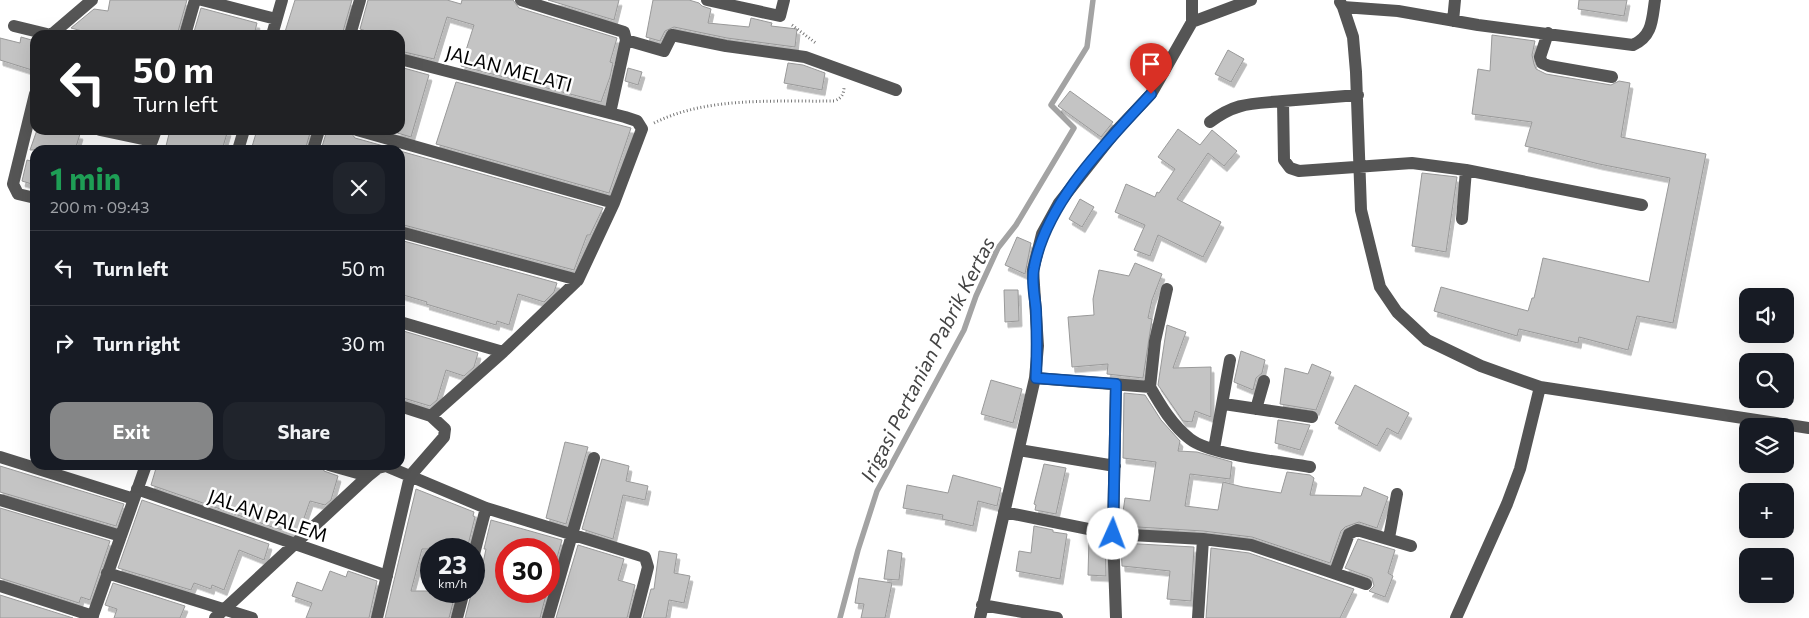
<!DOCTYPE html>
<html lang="en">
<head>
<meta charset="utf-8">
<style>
	body { margin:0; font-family:Commissioner,sans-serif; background:#20242c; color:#f1f3f6; height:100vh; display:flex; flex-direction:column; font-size:19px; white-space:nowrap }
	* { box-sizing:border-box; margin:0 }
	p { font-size:16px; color:#9ea1a6 }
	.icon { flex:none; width:28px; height:28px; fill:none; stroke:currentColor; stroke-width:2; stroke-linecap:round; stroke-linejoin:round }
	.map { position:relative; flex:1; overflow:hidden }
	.drawer { position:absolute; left:30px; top:145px; width:375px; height:325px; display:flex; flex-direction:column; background:#171b24; border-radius:15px; box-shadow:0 5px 20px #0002 }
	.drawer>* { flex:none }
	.banner { position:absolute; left:30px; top:30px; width:375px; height:105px; border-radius:15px; box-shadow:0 5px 20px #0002; background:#202124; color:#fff; overflow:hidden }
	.fabs { position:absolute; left:1739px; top:288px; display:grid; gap:10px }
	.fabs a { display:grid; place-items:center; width:55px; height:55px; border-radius:10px; background:#171b24; box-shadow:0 5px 20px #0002; font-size:25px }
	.speed { position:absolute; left:420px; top:538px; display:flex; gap:10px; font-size:25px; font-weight:700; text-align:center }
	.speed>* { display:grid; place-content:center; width:65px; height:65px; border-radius:50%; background:#171b24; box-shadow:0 5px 20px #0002; line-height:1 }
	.speed small { font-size:12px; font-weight:400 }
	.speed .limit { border:8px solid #d22; background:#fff; color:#111 }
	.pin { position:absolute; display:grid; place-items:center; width:42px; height:42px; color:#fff; margin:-51px -21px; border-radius:50% 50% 50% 0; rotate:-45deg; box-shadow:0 0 5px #0007 }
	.pin .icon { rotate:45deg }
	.me { position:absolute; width:55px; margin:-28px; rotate:2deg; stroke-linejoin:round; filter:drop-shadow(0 0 4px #0008) }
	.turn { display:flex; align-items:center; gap:18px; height:105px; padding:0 20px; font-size:22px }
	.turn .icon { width:65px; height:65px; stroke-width:2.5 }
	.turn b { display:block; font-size:35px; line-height:42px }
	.round { display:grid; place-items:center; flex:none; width:52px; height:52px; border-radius:15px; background:#20242c }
	.summary { display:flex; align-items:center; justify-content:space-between; height:85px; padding:0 20px }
	h1 { font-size:30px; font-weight:700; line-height:38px; color:#1e9e55 }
	.cta { display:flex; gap:10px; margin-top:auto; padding:10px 20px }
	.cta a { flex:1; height:58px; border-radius:15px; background:#858687; color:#fff; font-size:20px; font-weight:700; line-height:58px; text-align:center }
	.cta a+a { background:#20242c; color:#f1f3f6 }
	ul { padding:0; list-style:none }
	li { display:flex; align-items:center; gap:15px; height:75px; padding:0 20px; border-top:1px solid #363941 }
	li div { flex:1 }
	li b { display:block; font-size:19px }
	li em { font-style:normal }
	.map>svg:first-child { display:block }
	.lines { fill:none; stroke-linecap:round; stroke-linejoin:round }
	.stream { stroke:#a3a3a3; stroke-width:5.5 }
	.building { fill:#c4c4c4; stroke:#999; filter:url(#shadow) }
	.path { stroke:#777; stroke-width:3; stroke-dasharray:1 2.5; stroke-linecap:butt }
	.minor { stroke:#555; stroke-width:12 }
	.route-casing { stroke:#114b97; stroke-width:12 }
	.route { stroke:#1a73e8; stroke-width:9 }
	.labels { text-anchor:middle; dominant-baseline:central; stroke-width:5; stroke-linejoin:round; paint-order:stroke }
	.street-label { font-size:19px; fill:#000; stroke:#fff }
	.water-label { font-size:20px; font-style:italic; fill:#444; stroke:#fff }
</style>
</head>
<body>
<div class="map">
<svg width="1809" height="618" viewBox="0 0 1809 618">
	<defs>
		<filter id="shadow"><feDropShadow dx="3" dy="5.5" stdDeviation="0" flood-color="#0004"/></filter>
	</defs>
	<rect width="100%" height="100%" fill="#fff"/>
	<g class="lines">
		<!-- stream -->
		<path class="stream" d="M840,618L858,550L877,491L964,330L976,296L998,248L1016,225L1074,128L1051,105L1087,47L1093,0"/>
	</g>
	<!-- building -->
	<path class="building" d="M110,0H187L177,35H97L71,28L94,9L108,11Z
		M295,0H352L342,35H284Z
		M368,0H447L461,4L462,0H513L519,8L617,38L610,62L613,63L610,77L601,102L461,66L474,25L447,17L434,59L400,51V35H378L360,29Z
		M548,0H619L614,20Z
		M653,0H689L699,3L702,6L711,9L708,23L749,27L751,18L772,23L771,26L797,29L795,47L727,38L674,27L665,31L660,41L646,37Z
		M1579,0H1627L1624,16L1578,9Z
		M201,8L257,23L254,35H193Z
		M1492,35L1535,41L1532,55L1534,64L1536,69L1546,74L1611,85L1619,81L1630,83L1621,137L1706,154L1673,323L1637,316L1628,350L1579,337L1578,343L1519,329L1517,336L1434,311L1441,287L1528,311L1532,298H1534L1543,258L1649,282L1670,178L1599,164L1525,146L1532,122L1472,114L1478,69L1490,71Z
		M21,37L35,41V71L0,60V38L20,43Z
		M1228,50L1244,59L1231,82L1215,74Z
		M788,63L803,65L825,73L822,90L784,83Z
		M400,67L429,75L411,137L387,130H400Z
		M628,68L642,72L638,85L625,81Z
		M456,82L631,128L609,193L436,144Z
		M1070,91L1113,122L1101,137L1058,106Z
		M1178,129L1200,145L1212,130L1237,151L1224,166L1208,153L1177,199L1221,222L1203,257L1158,235L1150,256L1134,250L1145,225L1115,212L1126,184L1155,197L1157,192L1159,193L1175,169L1158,157Z
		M37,130H67L80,134L75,150H30Z
		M170,130H228L222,150H183L166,146Z
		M257,130H311L305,150H251Z
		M327,130H349L355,138L398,150H321Z
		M400,151L603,208L590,235H587L574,270L400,224Z
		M27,160L35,162V185L22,181Z
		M1422,173L1457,177L1446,252L1412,246Z
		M1080,199L1094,207L1082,227L1069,219Z
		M1017,237L1031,243L1025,274L1005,265Z
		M400,240L557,283L554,292L544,302L518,294L509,325L497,321L496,325L426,304L427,302L400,294Z
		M1135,263L1162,274L1152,300L1148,318L1152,319L1143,378L1107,374L1108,364L1072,367L1068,317L1094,315L1093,299L1099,270L1129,276Z
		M1004,290H1018L1019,321L1005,322Z
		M1167,325L1186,332L1173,368L1211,367V417L1195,411L1192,422L1183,421L1158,385Z
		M400,330L478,353L474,367L464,376L446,370L437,400L430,406L400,397Z
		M1241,351L1265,360L1262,373L1256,378L1253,390L1234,382Z
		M1312,364L1331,372L1316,410L1280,404L1285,368L1308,374Z
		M991,380L1022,389L1013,423L981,414Z
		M1355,385L1409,413L1398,434L1387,428L1377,446L1335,423Z
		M1124,393L1145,395L1161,420L1180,441L1178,451L1197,452L1232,462L1230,479L1190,474L1185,506L1218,510L1223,482L1243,487L1281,493L1287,472L1310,475L1314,478L1310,495L1361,496L1364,487L1388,497L1377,528L1359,522L1345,527L1341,531L1330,563L1252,537L1203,531L1121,526L1125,498L1150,501L1156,462L1123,458Z
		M1278,420L1310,425L1300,450L1275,443Z
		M565,442L588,447L566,524L546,518Z
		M602,459L629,466L626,481L648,486L645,500L623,495L613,539L582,529Z
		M1044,464L1066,468L1056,514L1035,510L1036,505L1034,504Z
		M157,465H321L324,471L338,476L331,500L325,505L310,501L301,527L295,533L275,528L151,485Z
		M0,466L124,504L116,526L0,492Z
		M953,475L1001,488L997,506L978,501L973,526L942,519L943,515L903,508L907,485L948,493Z
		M416,489L474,512L473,516L475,517L467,549H422L411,591H456L449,618H385Z
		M142,500L269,544L264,560L239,550L224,590L212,585L211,589L194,583L191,590L118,568Z
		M0,508L110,541L90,600L81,597L79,603L0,578Z
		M491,520L562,540L549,586V549H506V591H547L540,618H465L472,591H477L486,549H484Z
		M1034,526L1053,530V532L1067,534L1060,579L1016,571L1019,551L1031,553Z
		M1089,538L1105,541L1106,576L1088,575Z
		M1358,539L1395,550L1388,573L1393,576L1385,597L1369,591L1374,586L1372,578L1345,568Z
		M1121,543L1194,547L1191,601L1167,599L1170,571L1122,566Z
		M578,545L624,559L618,580L635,585L627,618H556Z
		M1211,548L1249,553L1354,589L1340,618H1206Z
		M888,550L902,553L899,580L884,579Z
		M659,551L677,554L674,573L690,576L684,603L669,600L666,618H643L651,589H654Z
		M330,571L346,577L348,571L377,581L369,618H306L312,603L292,596L297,582L322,591Z
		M859,578L892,583L885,618H861L864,604L855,603Z
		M113,583L185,606L180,618H114L117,609L105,605Z
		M0,595L73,618H0Z"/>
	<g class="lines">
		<!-- path -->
		<path class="path" d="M792,25L817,44
			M654,123C708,96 775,102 834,101C842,98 844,94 844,86"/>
		<!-- minor -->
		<path class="minor" d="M202,0L276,19
			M521,0L624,32L626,40L610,113
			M707,0L780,16L784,0
			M1192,0V22
			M1340,2L1343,7L1398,11L1478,25L1633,45C1653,36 1652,19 1655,0
			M1343,7L1353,37L1356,72L1361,210L1380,287L1397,312L1427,340L1481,366L1540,387L1809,428
			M1453,21L1455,0
			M14,26L51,35
			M1548,33L1540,57L1542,63L1549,66L1612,77
			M51,35L92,0
			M185,35L195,0
			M272,35L282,0
			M350,35L360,0
			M626,40L664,51L672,35L726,46L805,57L896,90
			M400,59L625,117L637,121L642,129L614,203L578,280L400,232
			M35,94L13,184L18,194L35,198
			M1358,95L1283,101L1284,160L1290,168L1299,171L1412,163L1466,170L1642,205
			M1210,122C1236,102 1252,104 1283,101
			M100,130L152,141L156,130
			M357,130L614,203
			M238,150L244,130
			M313,150L319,130
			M1462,219L1466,170
			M400,322L503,352L578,280
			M1035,378L1150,387C1161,406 1172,425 1190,439C1210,455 1282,462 1310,467
			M1150,387L1155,341L1167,289
			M1224,404L1312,417
			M1256,409L1264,381
			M431,416L503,352
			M1214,449L1230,360
			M1019,450L1115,466
			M0,457L134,499
			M329,465L368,476
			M137,489L387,576
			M0,500L121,536
			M1004,512L1113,534L1203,539
			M1389,538L1397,494
			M474,554L486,508
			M1335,572L1349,534L1357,530L1411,546
			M107,573L252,618
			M0,586L93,616
			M982,605L1057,618
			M92,618L146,465
			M215,618L368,476L378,468L386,466L486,508L645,557L648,567L635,618
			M377,618L410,476L444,437L445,429L431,416L400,406
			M457,618L464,591
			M548,618L594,458
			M980,618L1035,378L1038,346L1033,270L1042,234L1059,203L1116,131L1151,94L1192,22L1251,0
			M1116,618L1113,534L1116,384
			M1198,618L1203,539L1251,545L1366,584
			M1456,618L1507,504L1520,469L1540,387"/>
	</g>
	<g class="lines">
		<!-- route casing -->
		<g class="route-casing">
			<path id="route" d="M1113,534L1116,384L1036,378C1037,355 1037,333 1036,310C1035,297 1031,281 1034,268C1046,202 1107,142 1151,94"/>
		</g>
		<!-- route -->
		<use href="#route" class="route"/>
	</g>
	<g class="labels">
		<!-- street labels -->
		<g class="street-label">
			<text transform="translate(509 68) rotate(15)">JALAN MELATI</text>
			<text transform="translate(268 515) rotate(19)">JALAN PALEM</text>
		</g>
		<!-- water labels -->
		<g class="water-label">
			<text transform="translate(927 359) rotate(-63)">Irigasi Pertanian Pabrik Kertas</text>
		</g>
	</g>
</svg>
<div class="fabs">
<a><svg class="icon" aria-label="sound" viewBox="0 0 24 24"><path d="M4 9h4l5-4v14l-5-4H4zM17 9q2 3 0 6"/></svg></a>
<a><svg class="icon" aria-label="search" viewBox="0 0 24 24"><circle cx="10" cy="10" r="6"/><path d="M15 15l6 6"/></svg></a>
<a><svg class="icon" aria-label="layers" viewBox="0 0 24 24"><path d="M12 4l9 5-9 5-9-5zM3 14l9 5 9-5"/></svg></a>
<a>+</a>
<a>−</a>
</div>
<div class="speed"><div>23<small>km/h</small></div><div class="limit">30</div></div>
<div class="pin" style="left:1151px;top:94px;background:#d93025"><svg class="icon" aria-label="arrive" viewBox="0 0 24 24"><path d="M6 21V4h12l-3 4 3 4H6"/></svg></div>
<svg class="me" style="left:1113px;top:534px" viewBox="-20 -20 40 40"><circle r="19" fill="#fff"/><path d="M0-13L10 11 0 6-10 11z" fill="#1a73e8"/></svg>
<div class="banner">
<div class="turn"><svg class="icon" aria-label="left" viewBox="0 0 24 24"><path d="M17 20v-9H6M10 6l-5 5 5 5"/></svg><div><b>50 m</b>Turn left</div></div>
</div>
<section class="drawer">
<div class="summary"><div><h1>1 min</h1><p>200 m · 09:43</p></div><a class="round"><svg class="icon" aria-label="close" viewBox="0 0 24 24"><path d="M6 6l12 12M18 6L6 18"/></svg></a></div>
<ul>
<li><svg class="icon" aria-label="left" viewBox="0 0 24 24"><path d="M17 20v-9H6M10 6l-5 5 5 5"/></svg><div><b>Turn left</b></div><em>50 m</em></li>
<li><svg class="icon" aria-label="right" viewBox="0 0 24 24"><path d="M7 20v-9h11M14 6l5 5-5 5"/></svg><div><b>Turn right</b></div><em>30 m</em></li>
</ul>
<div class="cta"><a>Exit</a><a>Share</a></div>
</section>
</div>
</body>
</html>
